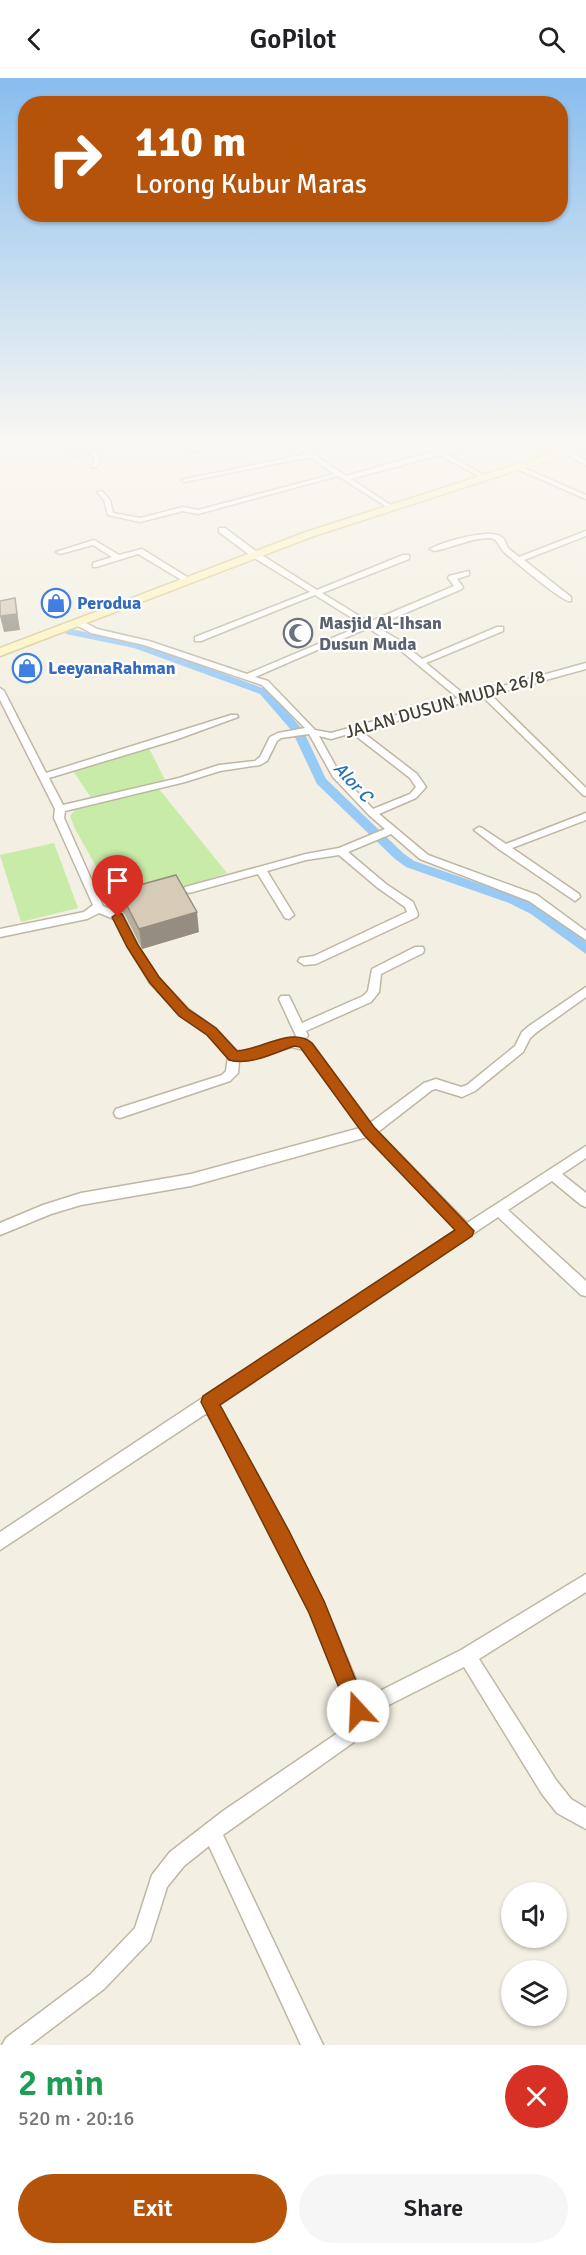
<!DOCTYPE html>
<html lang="en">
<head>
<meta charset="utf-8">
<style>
	body { margin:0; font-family:Signika,sans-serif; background:#f6f6f6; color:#202124; height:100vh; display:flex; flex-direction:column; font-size:22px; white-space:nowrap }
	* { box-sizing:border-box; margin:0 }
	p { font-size:20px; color:#757577 }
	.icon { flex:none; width:33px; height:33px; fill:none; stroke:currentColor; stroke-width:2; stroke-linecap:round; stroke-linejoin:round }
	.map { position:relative; height:1967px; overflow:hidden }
	.panel { display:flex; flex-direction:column; background:#fff; flex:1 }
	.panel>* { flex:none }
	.guide { position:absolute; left:18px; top:18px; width:550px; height:126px; border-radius:24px; box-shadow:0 2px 4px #0004; background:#b45309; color:#fff; overflow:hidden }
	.buttons { position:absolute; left:501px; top:1804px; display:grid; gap:12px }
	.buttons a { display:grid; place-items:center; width:66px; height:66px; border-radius:50%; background:#fff; box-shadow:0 2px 4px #0004; font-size:30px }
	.pin { position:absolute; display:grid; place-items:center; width:51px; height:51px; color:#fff; margin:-62px -26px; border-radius:50% 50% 50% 0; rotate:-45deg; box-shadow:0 0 6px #0007 }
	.pin .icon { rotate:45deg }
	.me { position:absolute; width:66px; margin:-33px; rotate:340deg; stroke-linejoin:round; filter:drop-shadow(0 0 4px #0008) }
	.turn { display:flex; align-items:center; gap:21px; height:126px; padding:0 18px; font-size:27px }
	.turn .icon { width:78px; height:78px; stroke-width:2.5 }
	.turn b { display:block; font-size:42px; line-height:51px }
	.round { display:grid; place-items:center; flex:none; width:63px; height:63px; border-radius:32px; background:#f6f6f6 }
	.summary { display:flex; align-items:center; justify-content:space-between; height:102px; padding:0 18px }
	h1 { font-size:36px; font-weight:600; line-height:45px; color:#1e9e55 }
	.action { display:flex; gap:12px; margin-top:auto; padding:12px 18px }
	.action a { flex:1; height:69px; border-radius:36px; background:#b45309; color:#fff; font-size:24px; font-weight:600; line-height:69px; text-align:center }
	.action a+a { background:#f6f6f6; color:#202124 }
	header { display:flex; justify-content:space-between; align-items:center; height:78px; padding:0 18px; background:#fff; font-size:27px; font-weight:600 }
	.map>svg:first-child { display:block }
	.green { fill:#c8eba7 }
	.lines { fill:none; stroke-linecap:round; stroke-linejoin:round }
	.canal { fill:#98caf6; fill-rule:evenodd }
	.street-casing { stroke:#bfb7a4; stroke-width:3 }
	.secondary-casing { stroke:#d6c88e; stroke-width:3 }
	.street { fill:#fff; fill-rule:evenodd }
	.secondary { fill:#fff4c0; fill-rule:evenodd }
	.wall { fill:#b7af9d }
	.shaded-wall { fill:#958e80 }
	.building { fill:#d5cbb7; stroke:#958e80; stroke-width:1.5 }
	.route { fill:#b45309; stroke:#753606; stroke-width:1.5 }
	.labels { text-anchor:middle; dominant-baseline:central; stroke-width:4.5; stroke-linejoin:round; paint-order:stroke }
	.far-shop-label { font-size:18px; font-weight:bold; fill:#366cbe; stroke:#fff; text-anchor:start }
	.far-worship-label { font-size:18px; font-weight:bold; fill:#5b616d; stroke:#fff; text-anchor:start }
	.far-street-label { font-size:18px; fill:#453f32; stroke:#fff }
	.far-water-label { font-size:18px; font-style:italic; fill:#2471b8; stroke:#fff }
</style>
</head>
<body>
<header><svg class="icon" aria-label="back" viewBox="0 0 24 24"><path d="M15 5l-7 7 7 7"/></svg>GoPilot<svg class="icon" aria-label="search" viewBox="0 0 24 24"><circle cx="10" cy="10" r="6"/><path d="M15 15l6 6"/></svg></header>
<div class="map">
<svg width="586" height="1967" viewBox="0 0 586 1967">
	<rect width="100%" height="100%" fill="#f3efe2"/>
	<!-- green -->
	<path class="green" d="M61,364H85L95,378L72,382Z
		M149,670L165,702L92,721L73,693Z
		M159,711L227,795L119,829L75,751L70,738L78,729Z
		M54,765L78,830L21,844L0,777Z"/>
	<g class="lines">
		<!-- canal -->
		<path class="canal" d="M70,551L140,565L268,612L303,652L326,701L403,775L414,783L519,819L541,830L586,864V876L531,836L509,825L406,789L395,781L317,706L292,653L260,616L134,570L66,556V552Z"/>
		<!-- street casing -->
		<g class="street-casing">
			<path id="street" d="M83,364H89L101,380L96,390L91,389L95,380Z
				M179,364C187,364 190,369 196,370C202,371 205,369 210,371L194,374Z
				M289,364H296L346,398L438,372L474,364H484L445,375L487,399L482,400L439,377L351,401L392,428V430L390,431L338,398L198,436L183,433L140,444L108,437L104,422L97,414L102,413L110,422L113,435L140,440L183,429L198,432L334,396L310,379L184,404L181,402L306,376Z
				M563,373H567L586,382V387L563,375Z
				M519,388L586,417V421L517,391V389Z
				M219,450H225L257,474L317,512L403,477H409V481L322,515L369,544L454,508L448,500L449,498L469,493V497L457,501L463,509L462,511L375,548L399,562L422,581L497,549H503V553L426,585L466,618L586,585V591L491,617L586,710V718L583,717L483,619L361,653L417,696L426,709L416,720L379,736L428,777L537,817L586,853V862L529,823L420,781L391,756L348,774L386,806L413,824L418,836L417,839L316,886L304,887L298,883L300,880L314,878L407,834L405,829L378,810L339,777L306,782L267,793L294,837L289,841L285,840L258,796L189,815L185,813L184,811L185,809L306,776L339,770L385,751L369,737L333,699L309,656L281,660L277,663L267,683L260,687L220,693L185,704L65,733L64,740L103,828L122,836L138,868L158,899L188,931L216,951L237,973C258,974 276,958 297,960L279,921L281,918H289L302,945L363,918L368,913L372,891L415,869H423L424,872L423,875L381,896L379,914L371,924L306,953L308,958L304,962L312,966L370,1045L424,1005L436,1001L461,1009L467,1007L515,968L522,954L529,948L586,909V919L537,954L530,960L523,974L475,1013L462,1019L436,1011L432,1012L378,1054L467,1145L586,1068V1080L562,1096L586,1115V1129L581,1127L552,1103L508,1132L586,1203V1218L581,1217L498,1139L219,1327L288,1453L323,1523L364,1621L461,1572L586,1496V1514L479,1581L556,1702L571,1721L586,1730V1751L557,1735L542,1716L464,1589L367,1638L364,1649L354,1664L223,1757L323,1967H301L209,1768L184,1788L167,1809L150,1863L104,1911L30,1967H2L6,1960L90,1897L135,1850L152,1797L170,1774L223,1733L342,1652L349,1641L347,1624L311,1534L276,1465L207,1335L0,1472V1454L456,1152L367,1059L191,1108L81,1127L51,1136L0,1157V1145L43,1127L81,1115L191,1096L360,1050L304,972L292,969L239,983L238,995L230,1003L120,1040L116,1039L114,1035L116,1031L222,997L226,993L228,979L208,957L180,937L150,905L128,869L114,841L99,835L87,841L0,859V851L84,834L93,827L54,740L55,731L0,622V610L4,613L46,695L231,637H237L238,639L175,662L49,700L63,727L179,700L219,687L255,683L260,679L270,659L278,655L305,650L262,607L144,567L91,555L78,548V544H84L97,551L149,563L247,596L363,547L315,517L201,563H195V559L310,514L251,478L219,454ZM368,550L393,566L458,620L331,655L315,652L268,603L255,599ZM352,655L410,700L416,709L410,716L373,731L340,696L319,658L331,661Z
				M586,453V458L524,482L571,519V523H568C553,516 519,487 505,475C498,469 499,460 489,460C470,460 452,470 434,473L430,471C442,464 487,451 500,458C506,461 505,465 508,470C511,473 516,476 519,479Z
				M94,462L119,477L142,471L192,502L185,504L138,476L96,489H93V485L112,479L93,467L60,476L56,474Z
				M586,735V742L512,770L579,816L580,819L575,823L500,772L474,752L479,749L482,750L506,766Z"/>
		</g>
		<!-- secondary casing -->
		<g class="secondary-casing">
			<path id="secondary" d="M586,364V370L314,458L0,578V570L306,454Z"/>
		</g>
		<!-- street -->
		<use href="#street" class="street"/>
		<!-- secondary -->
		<use href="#secondary" class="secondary"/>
	</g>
	<!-- wall -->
	<path class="wall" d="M143,806L199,854L142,871L124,835L121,833L117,814L126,811L125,807Z"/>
	<!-- shaded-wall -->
	<path class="shaded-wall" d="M15,520L20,552L4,554L0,538Z
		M197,834L199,854L142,871L139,851Z"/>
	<!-- building -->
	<path class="building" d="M15,520L17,536L0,538V523Z
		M176,797L197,834L139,851L121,816L117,814L127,811L125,807L141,802L143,806Z"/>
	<!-- sky -->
	<linearGradient id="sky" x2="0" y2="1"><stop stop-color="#88bdee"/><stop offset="0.57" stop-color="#faf8f2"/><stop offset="1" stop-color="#faf8f2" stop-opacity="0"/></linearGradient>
	<rect width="586" height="639" fill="url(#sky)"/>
	<!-- route -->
	<path class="route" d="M118,835L122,836L138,867L159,899L188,931L216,950L237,973C260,972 293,948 312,965L374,1049L474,1153L472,1158L220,1327L289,1453L324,1523L368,1633L365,1640L358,1643L351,1640L309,1535L201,1324L203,1318L455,1152L364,1057L300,969L294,968C275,975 249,988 229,982L207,957L179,938L150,905L127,869L112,839Z"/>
	<!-- icons -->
	<defs>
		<g id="shop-ring" transform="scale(1.5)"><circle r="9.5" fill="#fff" stroke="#3f7fe0" stroke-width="1.5"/><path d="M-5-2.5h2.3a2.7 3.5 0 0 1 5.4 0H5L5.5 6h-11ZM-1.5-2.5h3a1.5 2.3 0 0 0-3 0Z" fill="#3f7fe0"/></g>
		<g id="mosque-ring" transform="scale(1.5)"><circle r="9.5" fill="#fff" stroke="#6b7280" stroke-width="1.5"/><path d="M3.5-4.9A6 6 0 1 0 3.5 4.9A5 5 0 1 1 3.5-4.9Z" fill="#6b7280"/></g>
	</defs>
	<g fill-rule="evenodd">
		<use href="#shop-ring" x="56" y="525"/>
		<use href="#mosque-ring" x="298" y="555"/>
		<use href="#shop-ring" x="27" y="590"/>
	</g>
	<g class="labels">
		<!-- far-shop labels -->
		<g class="far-shop-label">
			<text x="77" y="525">Perodua</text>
			<text x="48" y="590">LeeyanaRahman</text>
		</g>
		<!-- far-worship labels -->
		<g class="far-worship-label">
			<text x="319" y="545">Masjid Al-Ihsan<tspan x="319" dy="21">Dusun Muda</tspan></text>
		</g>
		<!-- far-street labels -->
		<g class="far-street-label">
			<text transform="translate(445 626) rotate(-16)">JALAN DUSUN MUDA 26/8</text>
		</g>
		<!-- far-water labels -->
		<g class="far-water-label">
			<text transform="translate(353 704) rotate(47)">Alor C</text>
		</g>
	</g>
</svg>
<div class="buttons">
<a><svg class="icon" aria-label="sound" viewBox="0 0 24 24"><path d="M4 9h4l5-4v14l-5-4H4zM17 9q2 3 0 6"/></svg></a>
<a><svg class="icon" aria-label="layers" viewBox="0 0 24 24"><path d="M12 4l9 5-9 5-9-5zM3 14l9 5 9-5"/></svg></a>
</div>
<div class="pin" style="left:118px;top:839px;background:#d93025"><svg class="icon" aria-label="arrive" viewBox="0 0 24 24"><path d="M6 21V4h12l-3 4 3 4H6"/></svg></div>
<svg class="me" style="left:358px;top:1633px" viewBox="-20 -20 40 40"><circle r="19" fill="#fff"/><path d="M0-13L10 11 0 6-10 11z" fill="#b45309"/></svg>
<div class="guide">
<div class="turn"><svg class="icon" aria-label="right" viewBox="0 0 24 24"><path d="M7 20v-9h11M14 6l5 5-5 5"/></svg><div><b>110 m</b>Lorong Kubur Maras</div></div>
</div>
</div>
<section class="panel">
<div class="summary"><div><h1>2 min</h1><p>520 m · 20:16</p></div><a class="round" style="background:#d93025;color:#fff"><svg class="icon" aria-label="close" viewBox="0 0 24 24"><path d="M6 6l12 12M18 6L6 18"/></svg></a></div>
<div class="action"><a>Exit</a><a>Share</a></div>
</section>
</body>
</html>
